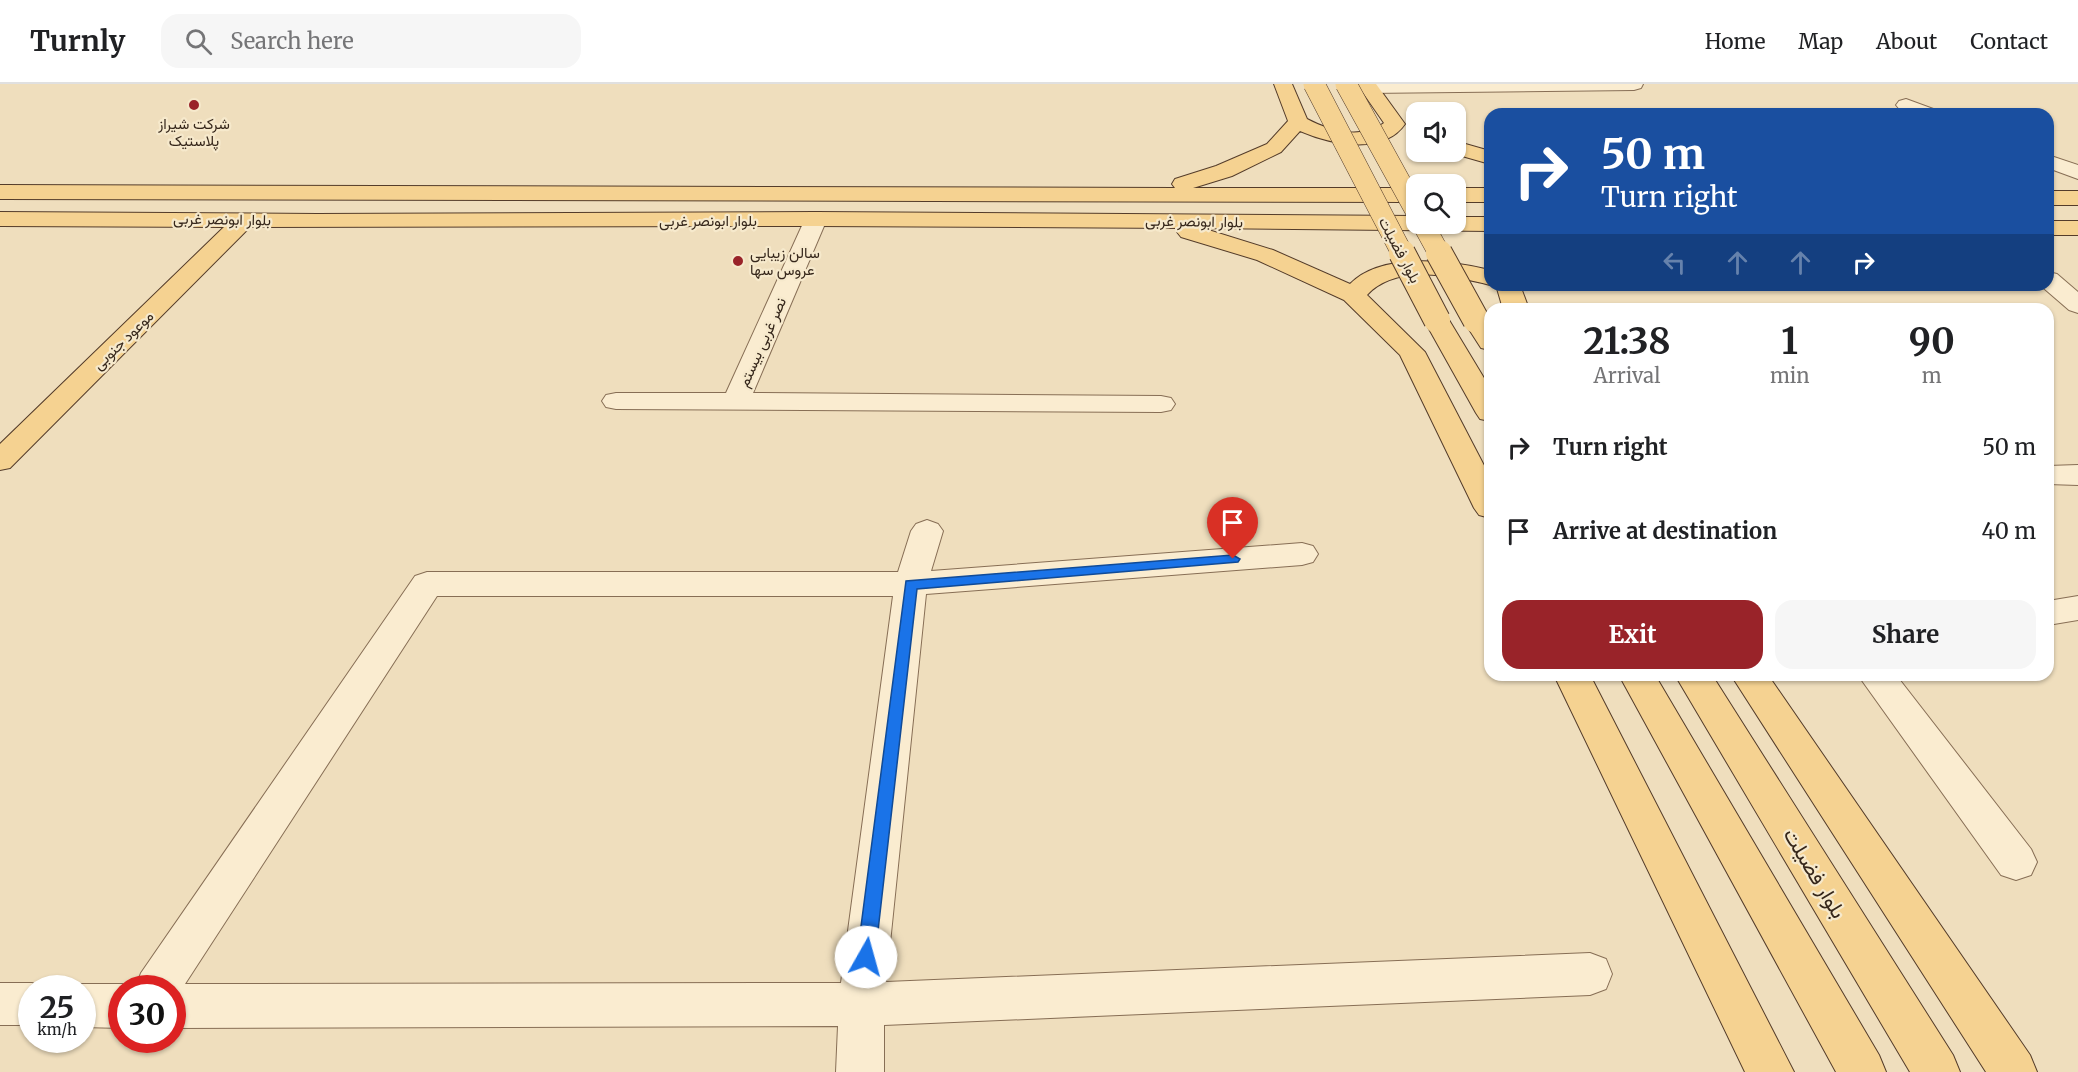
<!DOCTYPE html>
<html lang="en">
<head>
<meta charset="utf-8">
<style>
	body { margin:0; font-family:Merriweather,Vazirmatn,serif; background:#f6f6f6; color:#202124; height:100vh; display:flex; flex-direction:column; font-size:22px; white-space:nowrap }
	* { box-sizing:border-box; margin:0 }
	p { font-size:20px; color:#757577 }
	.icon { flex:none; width:33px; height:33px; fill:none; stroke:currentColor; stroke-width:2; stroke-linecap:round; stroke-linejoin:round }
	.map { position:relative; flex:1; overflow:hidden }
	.side { position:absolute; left:1484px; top:219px; width:570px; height:378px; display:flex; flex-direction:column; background:#fff; border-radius:18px; box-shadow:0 2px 4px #0004 }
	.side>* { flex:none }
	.banner { position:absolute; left:1484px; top:24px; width:570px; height:183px; border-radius:18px; box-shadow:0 2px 4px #0004; background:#1a4fa0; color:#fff; overflow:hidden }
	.fabs { position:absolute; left:1406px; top:18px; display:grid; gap:12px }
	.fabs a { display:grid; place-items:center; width:60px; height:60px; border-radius:12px; background:#fff; box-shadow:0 2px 4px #0004; font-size:30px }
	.speed { position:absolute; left:18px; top:891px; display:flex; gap:12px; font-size:30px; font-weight:700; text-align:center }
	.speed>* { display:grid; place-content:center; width:78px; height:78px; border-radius:50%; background:#fff; box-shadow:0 2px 4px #0004; line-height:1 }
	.speed small { font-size:15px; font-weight:400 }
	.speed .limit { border:9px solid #d22; background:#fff; color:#111 }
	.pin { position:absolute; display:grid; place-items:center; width:51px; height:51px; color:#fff; margin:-62px -26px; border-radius:50% 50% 50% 0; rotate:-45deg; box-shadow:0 0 6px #0007 }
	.pin .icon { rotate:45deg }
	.me { position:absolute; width:66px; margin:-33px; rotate:7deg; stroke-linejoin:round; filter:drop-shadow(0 0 4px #0008) }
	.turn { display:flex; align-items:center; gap:21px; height:126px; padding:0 18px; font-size:27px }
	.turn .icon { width:78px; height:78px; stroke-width:2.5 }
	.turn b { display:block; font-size:42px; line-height:51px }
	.lanes { display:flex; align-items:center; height:57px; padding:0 18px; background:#0003; justify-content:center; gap:30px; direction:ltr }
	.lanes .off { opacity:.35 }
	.eta { display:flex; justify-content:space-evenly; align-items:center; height:102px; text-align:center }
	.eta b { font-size:36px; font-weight:700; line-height:42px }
	.primary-button { display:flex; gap:12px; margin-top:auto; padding:12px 18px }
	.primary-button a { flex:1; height:69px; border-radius:18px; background:#992329; color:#fff; font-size:24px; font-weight:700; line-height:69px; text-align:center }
	.primary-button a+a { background:#f6f6f6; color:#202124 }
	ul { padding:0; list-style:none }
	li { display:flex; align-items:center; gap:18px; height:84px; padding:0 18px }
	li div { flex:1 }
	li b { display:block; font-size:22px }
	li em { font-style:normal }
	header { display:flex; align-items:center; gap:36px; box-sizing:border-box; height:84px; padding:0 30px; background:#fff; border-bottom:2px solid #e0e0e0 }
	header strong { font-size:28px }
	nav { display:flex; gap:33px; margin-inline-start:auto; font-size:21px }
	.search { width:420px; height:54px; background:#f6f6f6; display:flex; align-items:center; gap:15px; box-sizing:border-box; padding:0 21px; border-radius:18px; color:#757577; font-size:22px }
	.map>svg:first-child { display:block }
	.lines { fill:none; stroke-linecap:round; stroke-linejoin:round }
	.minor-casing { stroke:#876e55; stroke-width:2 }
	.major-casing { stroke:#543c2a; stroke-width:2 }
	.minor { fill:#faecd0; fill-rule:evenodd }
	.major { fill:#f5d291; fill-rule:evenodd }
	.major-bridge-far1-casing { stroke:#543c2a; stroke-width:22; stroke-linecap:butt }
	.major-bridge-casing { stroke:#543c2a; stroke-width:28; stroke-linecap:butt }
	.major-bridge-far1 { stroke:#f5d291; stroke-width:21 }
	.major-bridge { stroke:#f5d291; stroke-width:26 }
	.route { fill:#1a73e8; stroke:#114b97; stroke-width:1.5 }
	.poi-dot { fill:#992329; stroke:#f6e9cc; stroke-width:2 }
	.labels { text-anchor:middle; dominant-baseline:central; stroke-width:4.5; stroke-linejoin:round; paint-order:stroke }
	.far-poi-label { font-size:15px; fill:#36271b; stroke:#f6e9cc }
	.far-street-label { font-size:15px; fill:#36271b; stroke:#f6e9cc }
	.near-street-label { font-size:21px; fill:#36271b; stroke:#f6e9cc }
</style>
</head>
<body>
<header>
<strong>Turnly</strong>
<div class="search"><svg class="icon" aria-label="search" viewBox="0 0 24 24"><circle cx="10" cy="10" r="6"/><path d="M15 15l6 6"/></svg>Search here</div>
<nav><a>Home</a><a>Map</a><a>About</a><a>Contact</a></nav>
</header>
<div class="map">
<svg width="2078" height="988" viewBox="0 0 2078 988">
	<rect width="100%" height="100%" fill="#efdebd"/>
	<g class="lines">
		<!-- minor casing -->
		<g class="minor-casing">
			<path id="minor" d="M1361,0H1643L1641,4L1634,6L1368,9L1361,7L1359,3Z
				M1906,15L1936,26L1939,30C1925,30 1905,34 1896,21L1899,17Z
				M2048,71L2078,81V95L2048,84Z
				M816,128L824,130L827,135L753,309L1161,312L1171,314L1175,320L1171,326L1161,328L616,325L606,323L602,317L606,311L616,309H726L805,135L808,130Z
				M2048,188L2057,190L2078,208V229L2069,226L2040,201H2048Z
				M2078,381V401L2048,400V382Z
				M927,436L938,440L943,447L931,487L1302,459L1313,462L1318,470L1313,478L1302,481L926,510L886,898L1590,869L1606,875L1612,890L1606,905L1590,911L884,941V988H836L838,942L172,944V904H135L141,889L415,492L427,488H898L911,447L916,440ZM437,512H893L841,899L185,900Z
				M2078,512V536L2048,541V517Z
				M1858,591H1896L2031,765L2037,778L2031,791L2016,796L2001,791Z
				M0,899H32L47,904H32V941H0Z
				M82,900H122L132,904H122V944L82,943V904H69Z"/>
		</g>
		<!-- major casing -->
		<g class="major-casing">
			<path id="major" d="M1274,0H1292L1307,35C1330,47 1361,56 1384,39L1357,0H1376L1405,40C1383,72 1330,60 1300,47L1281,68L1232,92L1193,104H1416V118L0,115V101L1175,104L1172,100L1175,95L1216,82L1267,60L1288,37Z
				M1455,57L1490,67V80L1448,68H1455Z
				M1455,104H1490V118H1455Z
				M2048,107H2078V121H2048Z
				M0,128L317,130L816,128L1416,132V140H1455V133H1490V147L1202,144L1273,166L1350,200C1381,168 1450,176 1490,186V201C1453,192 1397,179 1367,211L1425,268L1490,393V434L1479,431L1474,424L1400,271L1344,216L1257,176L1181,153L1177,148L1180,144L816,142L250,143L10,384L0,386V360L224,143L0,142Z
				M2048,137H2078V151H2048Z
				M1496,201H1520L1529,225H1503Z
				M1437,228L1446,231L1490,304V337L1480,335L1476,329L1424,236L1428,231Z
				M1476,228L1485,231L1490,237V266L1481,264L1463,236L1467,231Z
				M1554,591H1590L1794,988H1745Z
				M1619,591H1655L1879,971L1886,988H1836Z
				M1675,591H1712L1953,971L1960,988H1910Z
				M1731,591H1768L2030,971L2037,988H1986Z"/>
		</g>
		<!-- minor -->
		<use href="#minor" class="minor"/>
		<!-- major -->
		<use href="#major" class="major"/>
		<!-- major-bridge-far1 casing -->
		<g class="major-bridge-far1-casing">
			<path id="major-bridge-far1" d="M1314,0L1403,171
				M1346,0L1416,127
				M1423,140L1440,171"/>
		</g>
		<!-- major-bridge casing -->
		<g class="major-bridge-casing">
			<path id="major-bridge" d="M1402,169L1437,236
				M1439,169L1476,236"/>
		</g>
		<!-- major-bridge-far1 -->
		<use href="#major-bridge-far1" class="major-bridge-far1"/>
		<!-- major-bridge -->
		<use href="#major-bridge" class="major-bridge"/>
	</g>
	<!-- route -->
	<path class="route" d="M1233,471L1240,475L1238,478L917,505L875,873L873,879L866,882L860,879L857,873L906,497Z"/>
	<!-- markers -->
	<g class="poi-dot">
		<circle cx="194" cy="21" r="6"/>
		<circle cx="738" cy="177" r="6"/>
	</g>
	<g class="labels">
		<!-- far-poi labels -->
		<g class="far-poi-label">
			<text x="194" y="39">شرکت شیراز<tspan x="194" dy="17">پلاستیک</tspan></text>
			<text x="750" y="168" text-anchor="start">سالن زیبایی<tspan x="750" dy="17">عروس سها</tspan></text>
		</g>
		<!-- far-street labels -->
		<g class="far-street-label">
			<text transform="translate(222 135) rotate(1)">بلوار ابونصر غربی</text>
			<text x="708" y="136">بلوار ابونصر غربی</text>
			<text transform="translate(1194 137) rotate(1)">بلوار ابونصر غربی</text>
			<text transform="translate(1400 166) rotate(62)">بلوار فضیلت</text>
			<text transform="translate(123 256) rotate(-44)">موعود جنوبی</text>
			<text transform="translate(762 258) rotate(-66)">نصر غربی بیستم</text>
		</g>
		<!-- near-street labels -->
		<g class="near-street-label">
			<text transform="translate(1815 789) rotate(59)">بلوار فضیلت</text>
		</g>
	</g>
</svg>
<div class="fabs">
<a><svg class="icon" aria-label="sound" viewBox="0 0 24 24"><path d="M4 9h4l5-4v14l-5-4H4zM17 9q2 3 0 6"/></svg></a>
<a><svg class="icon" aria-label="search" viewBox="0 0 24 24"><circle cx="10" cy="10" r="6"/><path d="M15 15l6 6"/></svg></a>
</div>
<div class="speed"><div>25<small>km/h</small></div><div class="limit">30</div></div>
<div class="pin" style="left:1233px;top:475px;background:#d93025"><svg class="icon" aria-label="arrive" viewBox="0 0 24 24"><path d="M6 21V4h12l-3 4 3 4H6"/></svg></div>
<svg class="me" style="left:866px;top:873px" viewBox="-20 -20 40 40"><circle r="19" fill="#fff"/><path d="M0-13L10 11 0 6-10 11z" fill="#1a73e8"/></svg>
<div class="banner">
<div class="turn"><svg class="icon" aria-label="right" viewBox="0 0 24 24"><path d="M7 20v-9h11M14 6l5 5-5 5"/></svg><div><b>50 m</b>Turn right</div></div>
<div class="lanes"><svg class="icon off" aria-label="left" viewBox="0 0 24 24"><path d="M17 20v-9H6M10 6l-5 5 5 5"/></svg><svg class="icon off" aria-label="ahead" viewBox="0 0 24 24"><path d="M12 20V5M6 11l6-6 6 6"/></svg><svg class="icon off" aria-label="ahead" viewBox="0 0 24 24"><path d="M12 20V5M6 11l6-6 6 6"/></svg><svg class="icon" aria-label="right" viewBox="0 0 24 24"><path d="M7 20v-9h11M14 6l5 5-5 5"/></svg></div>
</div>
<section class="side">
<div class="eta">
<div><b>21:38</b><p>Arrival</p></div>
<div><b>1</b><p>min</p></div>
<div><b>90</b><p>m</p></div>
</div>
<ul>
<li><svg class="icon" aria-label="right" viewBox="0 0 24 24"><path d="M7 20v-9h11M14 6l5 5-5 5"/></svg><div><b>Turn right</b></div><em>50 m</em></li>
<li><svg class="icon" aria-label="arrive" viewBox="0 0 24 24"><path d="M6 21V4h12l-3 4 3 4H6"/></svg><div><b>Arrive at destination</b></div><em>40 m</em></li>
</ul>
<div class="primary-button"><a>Exit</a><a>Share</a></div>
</section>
</div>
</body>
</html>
